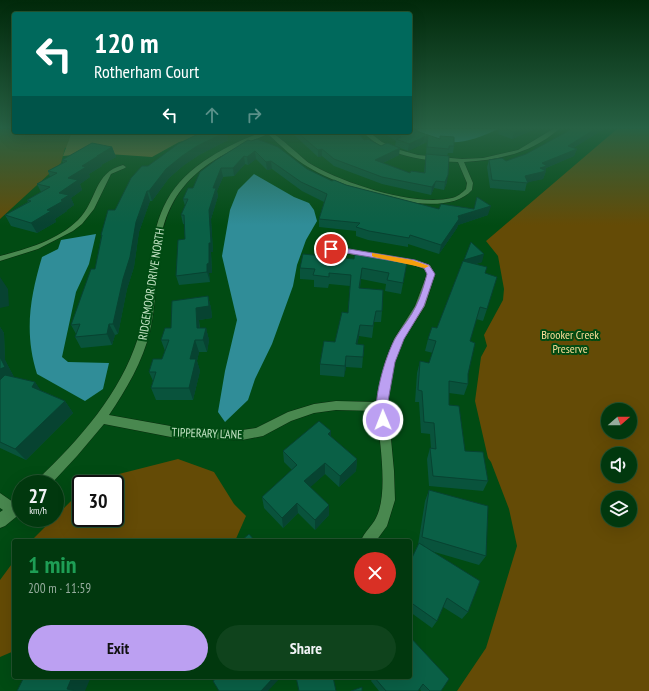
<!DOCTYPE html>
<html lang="en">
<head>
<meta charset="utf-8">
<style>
	body { margin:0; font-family:"PT Sans Narrow",sans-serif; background:#0f431c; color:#f1f3f6; height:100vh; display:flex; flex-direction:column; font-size:15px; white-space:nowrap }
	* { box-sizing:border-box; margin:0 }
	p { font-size:13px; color:#96ac9e }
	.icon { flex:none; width:22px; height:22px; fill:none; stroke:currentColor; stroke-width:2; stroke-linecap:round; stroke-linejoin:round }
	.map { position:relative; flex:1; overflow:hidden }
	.drawer { position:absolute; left:12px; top:539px; width:400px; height:140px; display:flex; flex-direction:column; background:#01380e; border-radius:4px; box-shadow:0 4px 16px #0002,0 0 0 1px #23522e }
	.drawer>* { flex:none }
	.banner { position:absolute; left:12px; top:12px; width:400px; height:122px; border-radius:4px; box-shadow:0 4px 16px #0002,0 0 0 1px #23522e; background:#00695c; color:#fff; overflow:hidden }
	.needle { width:26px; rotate:70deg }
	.fabs { position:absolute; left:601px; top:403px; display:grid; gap:8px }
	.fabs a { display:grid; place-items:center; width:36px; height:36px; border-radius:50%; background:#01380e; box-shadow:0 4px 16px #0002,0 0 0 1px #23522e; font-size:20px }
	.speed { position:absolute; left:12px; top:475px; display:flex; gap:8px; font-size:20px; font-weight:700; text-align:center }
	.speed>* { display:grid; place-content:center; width:52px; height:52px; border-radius:50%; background:#01380e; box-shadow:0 4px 16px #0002,0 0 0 1px #23522e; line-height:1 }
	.speed small { font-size:10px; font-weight:400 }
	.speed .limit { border:2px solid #111; border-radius:6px; background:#fff; color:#111 }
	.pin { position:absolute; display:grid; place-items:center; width:34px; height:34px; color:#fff; margin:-17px; border:2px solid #fff; border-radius:50%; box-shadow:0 1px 4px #0007 }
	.me { position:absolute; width:44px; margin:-22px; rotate:359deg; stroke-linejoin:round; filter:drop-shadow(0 0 3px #0008) }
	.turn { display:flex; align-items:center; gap:14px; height:84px; padding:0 16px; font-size:18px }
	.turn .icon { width:52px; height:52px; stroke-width:2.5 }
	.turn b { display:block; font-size:28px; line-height:34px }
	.lanes { display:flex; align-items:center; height:38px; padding:0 16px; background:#0003; justify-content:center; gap:20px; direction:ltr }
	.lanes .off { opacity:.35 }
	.round { display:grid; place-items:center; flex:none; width:42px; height:42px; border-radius:21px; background:#0f431c }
	.summary { display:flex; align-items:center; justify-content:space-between; height:68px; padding:0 16px }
	h1 { font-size:24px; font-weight:700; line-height:30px; color:#1e9e55 }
	.cta { display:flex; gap:8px; margin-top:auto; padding:8px 16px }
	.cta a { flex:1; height:46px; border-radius:24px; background:#bca0f2; color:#111; font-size:16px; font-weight:700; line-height:46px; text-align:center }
	.cta a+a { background:#0f431c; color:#f1f3f6 }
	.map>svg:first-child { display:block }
	.green { fill:#644b06; fill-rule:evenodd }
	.forest { fill:#856a2d }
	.water { fill:#308d98 }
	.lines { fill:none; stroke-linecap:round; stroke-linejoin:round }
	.street-casing { stroke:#092c0e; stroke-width:1 }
	.street { fill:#49884f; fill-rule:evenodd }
	.wall { fill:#09533c }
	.shaded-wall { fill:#074331 }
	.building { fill:#0a6046; stroke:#074331 }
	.route { fill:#bca0f2; stroke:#7a689d }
	.slow { fill:#f59e0b }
	.labels { text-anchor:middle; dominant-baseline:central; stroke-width:4; stroke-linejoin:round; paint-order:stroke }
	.street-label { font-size:12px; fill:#c3e3c4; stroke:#014b13 }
	.park-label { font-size:12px; fill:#fdde99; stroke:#014b13 }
</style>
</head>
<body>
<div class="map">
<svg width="649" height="691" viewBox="0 0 649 691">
	<rect width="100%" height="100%" fill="#014b13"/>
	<!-- green -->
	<path class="green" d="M0,129H14V132H178L65,148L61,163L0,219Z
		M617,129H649V691H457L486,648L517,546L509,509L491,462L488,458L475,401L481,357L487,346L484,335L503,300L504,289L498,256L486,241ZM608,410H630V432H608ZM608,454H630V476H608ZM608,498H630V520H608Z
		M178,459L214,472L234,504L246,516L235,541H31L73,499L81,494V518H115V484H99L115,475Z
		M14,561V651L0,657V580Z"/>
	<!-- forest -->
	<path class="forest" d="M72,132H218L179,142L152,157L94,153L63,156Z"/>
	<!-- water -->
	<path class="water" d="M416,129H498C469,143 444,150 416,129Z
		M254,174L294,197L309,203L314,210L317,221L306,240L297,265L293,286L272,344L255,379L248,400L225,422L218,412L225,371L237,320L222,256L230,210L238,190Z
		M96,234L89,264L76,292L62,357L68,362L109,363L103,389L85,401L37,374C24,333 30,297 42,257L58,249L61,240Z"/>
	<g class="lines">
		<!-- street casing -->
		<g class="street-casing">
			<path id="street" d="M553,129H559C532,153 499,160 464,162L473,183L472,190C442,224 341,187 308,167C293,158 281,146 268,134C210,158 167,181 159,250C156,277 156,305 150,331C143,361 126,390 109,415L176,427L242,430L256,428L288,412L314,404L336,401L377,402L385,362L394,339L415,306L427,274L424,269L411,264L331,251L327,249L331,247L415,260L430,265L435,274L425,306L404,339L395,362L390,383L388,407L394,471L395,500L387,526L376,541H361C364,532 372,526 376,518C389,493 379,439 377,411L336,410L314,413L291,421L263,436L242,440L176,438L104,424L77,456L51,484H36L37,480C80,439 120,394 138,338C144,322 145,305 147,289C153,230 157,189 212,156C223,149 259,130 270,132C276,133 301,157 309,163C342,183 414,207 452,198C457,197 462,193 466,189L467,183L458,162C425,161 387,157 363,132H369L382,142L400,150L418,155L462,159L483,158L518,150Z
				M123,165L126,167L125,168L111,174L94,209L82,224L73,231L38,249L0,261V256C27,249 58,240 78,220C98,200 93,173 123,165Z
				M0,493L13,502L21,498V513L5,526L0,528V512L3,510L0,508Z"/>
		</g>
		<!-- street -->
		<use href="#street" class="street"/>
	</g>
	<!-- wall -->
	<path class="wall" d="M500,129H535L512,139L498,134Z
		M572,129H604L573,148L577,149L574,156L546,168L545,171H546L543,179L527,182L525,191L490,188L487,167L489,160L506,161L526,154Z
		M198,132L228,140L199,155L184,165L169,178L152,201H150L139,232L134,267L127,289L118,334L115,335L112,345L81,348L75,337L76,334L71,325L95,269L101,237V235L115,210L148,166L198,134Z
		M291,132H357L364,140L381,146L399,155L383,163L410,173H424L426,154L427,142L408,151L395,146L396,141L382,132H410L454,146L453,153H448L447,156V182L444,190L434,188L431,195L382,184L334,166L322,156L318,157Z
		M248,140L332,181L346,185L439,209H474L477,197L488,215L458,225L457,228L439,254L408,244V247L368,240L356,236V231L319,227V219L324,202L302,191L272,169L267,170L256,159L248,165L245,164L234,176L223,177L217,191L218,196L211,219L213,252H211L212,273H209L210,282L179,285L176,276L185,239L184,224H183L181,215L185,206L183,199L193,188Z
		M112,147L116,157L101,165L102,166L89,174L90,177L80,184L82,190L71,198L74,205L67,210V211L55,219L56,222L37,233L11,226L5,215L28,202L27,200L41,192L37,184L50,177L48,171L63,163L62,160Z
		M354,259L407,262L401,294L385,291L386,284L361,279L360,288L382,311L381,322H374L372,338L359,336L357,344L364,345L362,368L346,367L344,377L320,375V364L335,342L348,313L350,286L329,284L328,288L314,287V280L300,279V268Z
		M463,261L482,262L476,264L485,273L487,309L483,321L476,319L470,341L468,374V384L464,395L449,393V405L465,451L488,481L483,491L429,486L427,459L430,448L431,449L430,434L421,433L419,402H415L417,373L420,361L429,363L433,353L425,351L428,339L437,328Z
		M208,296L211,308L212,318L199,320L200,328H206L209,340L207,352H199L197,361L200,371L193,400H156L151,388L153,381L149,372L162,359L165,351L161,340Z
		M0,327L4,333L5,360L14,377L35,382L40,390L65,401L73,413L26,460L0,448Z
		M331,437L357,459L356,471L339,487L325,474L310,487L329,515L315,530L298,513L283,528L264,508L262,497L292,470L284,462L283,451Z
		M429,490L486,556L479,565L431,551L468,612L462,619L443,607L437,621L432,628L410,612V562L418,545L425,501Z
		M373,677H410L441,691H421L420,689L418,691H379L371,681Z"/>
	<!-- shaded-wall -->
	<path class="shaded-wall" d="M522,129H535L512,139L514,132Z
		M595,129H604L565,153L568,146Z
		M226,132H227L228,140L199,155L184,165L169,178L152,201L149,191L166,169L182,156L197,146Z
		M428,135L427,142L408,151L409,144Z
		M112,147L116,157L101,165L102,166L89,174L90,177L80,184L82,190L71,198L74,205L67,210V211L55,219L56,222L37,233L31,223L47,210L68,178L82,166L97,156Z
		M400,148L399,155L374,167L375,160Z
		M322,149V156L318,157V150Z
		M577,149L574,156L546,168L545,172L546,171L543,179L525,183V176L542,163Z
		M255,151L256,159L248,165L247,157Z
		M244,156L245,164L234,176L233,168Z
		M271,161L272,169L267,170L266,162Z
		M221,168L223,177L217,191L218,196L211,219L213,252H211L212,273H209L210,282L207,272V264L209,243V210L213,188Z
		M448,175L447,182L444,190L445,182Z
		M436,181L434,188L431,195L432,187Z
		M147,191L150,201L139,232L134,267L127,289L118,334L113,324L136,222Z
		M491,206L488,215L458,225L457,228L439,254L441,245L458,216Z
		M484,254L482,262L461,268L464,260Z
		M362,268L361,279L358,299L359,288Z
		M0,277L8,289L9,306L0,308Z
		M208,296L211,308L212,318L199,320L200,340L197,328L196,308Z
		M109,324L115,335L112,345L107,334Z
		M360,325L359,336L355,356L356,344Z
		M0,327L4,333L5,360L15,379L0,386Z
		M206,328L209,340L207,352L203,340Z
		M195,340L199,352L197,361L200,371L193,400L189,388L190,359Z
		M346,356V367L344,377L345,366Z
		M35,382L44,395L32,387Z
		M65,401L73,413L26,460L15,449Z
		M331,431V443L328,434Z
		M357,459L356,471L339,487L340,476Z
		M325,463V474L305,492L304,481Z
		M297,503L298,513L283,528L282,518Z
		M329,505V515L315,530V520Z
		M72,677H91L85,691H72L67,689Z
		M274,677H281L268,691H261Z"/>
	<!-- building -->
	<path class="building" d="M410,129L440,139V136L454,137V146H449V149L427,147L428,135L409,144L396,139L401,137L393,132H410Z
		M504,129H522L514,132Z
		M572,129H595L568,146L577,149L542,163L547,166L540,168L546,171L525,176L528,183L492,180L489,160L502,158L506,161L526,154Z
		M198,132H226L197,146L182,156L166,169L149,191H147L136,222L130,257L123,279L113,324H109L107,334L75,337L80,324L71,325L91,269H95L102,235H101L108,210H115L131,178L142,166H148L178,144L200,133Z
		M297,132H357L364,140L368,139L381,146L387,143L400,148L375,160L410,173L411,171L425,173L426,154L449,156L448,175L445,182L436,181L432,187L382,177L334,159L322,149L318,150Z
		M257,139L278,147L307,169L332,181L334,180L346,185L439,209L441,204L474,209L477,197L491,206L458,216L459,219L441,245L410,235L409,238L369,231L356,227L360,223L319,219L327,194L301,182L271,161L266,162L255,151L247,157L244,156L233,168H221L213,188H216L209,210L211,243H209V263L207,264V272L176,276L178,240L185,239L184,215H181L188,199H183L188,188H193L200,172L216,160L248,140L251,141Z
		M92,143L112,147L97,156H98L82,166L86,167L68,178L78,180L59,193L69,195L61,200L63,201L47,210L51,211L31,223L5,215L31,201L27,200L50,187L37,184L57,173L48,171L67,161L62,160Z
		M471,242L484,254L464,260Z
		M303,254L354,259L355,254L407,262L403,283L387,280L389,273L362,268L359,288L383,290L382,311H376L373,326L360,325L356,344L364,345L363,357L346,356L345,366L320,364L324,341L335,342L342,312L348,313L351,275L329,273V277L313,275L315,269L300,268Z
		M463,261L487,267L485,273L497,277L487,309L480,307L470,341L475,343L468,374V384L449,381V405L459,406L465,451L483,452L488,481L433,476L430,448L436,449L434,423L424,422L422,391L418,390L420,361L429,363L436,341L428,339L432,327L437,328Z
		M208,296L209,306L196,308L197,328H206L203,340H195L190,359H196L189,388H151L156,372H149L153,359H162L169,340H161L165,328H171L172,301Z
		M0,357L5,367L0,369Z
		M5,375L35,382L32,387L65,401L15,449L0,442V380Z
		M319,421L331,431L328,434L357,459L340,476L325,463L304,481L329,505L315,520L297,503L282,518L262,497L297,465L283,451Z
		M429,490L488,506L486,556L422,537Z
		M249,534L255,541H241Z
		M419,543L480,581L468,612L447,598L437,621L410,602V562Z
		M410,637L449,679L441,691H430L423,684L418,691H386L374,677H410Z
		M24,677H72L67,689L76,691H17Z
		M218,677H274L261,691H219L213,681Z
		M296,677H333L336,691H299Z
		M362,687V691H351Z"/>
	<!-- sky -->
	<linearGradient id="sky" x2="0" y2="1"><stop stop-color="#01290a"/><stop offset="0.57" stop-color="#276144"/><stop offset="1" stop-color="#276144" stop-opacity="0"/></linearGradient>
	<rect width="649" height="225" fill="url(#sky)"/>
	<!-- route -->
	<path class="route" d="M331,246L415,260L429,265L435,274L424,306L404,339L395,362L387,407L388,420L387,423H379C370,405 386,354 396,337C402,327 411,317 416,306C421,296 424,285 427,274L424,268L411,264L329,250V247Z"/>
	<!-- slow -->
	<path class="slow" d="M372,253L412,260L429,266L425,268L374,257L372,256Z"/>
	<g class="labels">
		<!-- street labels -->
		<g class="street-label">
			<text transform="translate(151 284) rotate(-81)">RIDGEMOOR DRIVE NORTH</text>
			<text transform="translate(207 433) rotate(2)">TIPPERARY LANE</text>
		</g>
		<!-- park labels -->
		<g class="park-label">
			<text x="570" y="334">Brooker Creek<tspan x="570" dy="14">Preserve</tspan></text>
		</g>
	</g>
</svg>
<div class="fabs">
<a><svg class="needle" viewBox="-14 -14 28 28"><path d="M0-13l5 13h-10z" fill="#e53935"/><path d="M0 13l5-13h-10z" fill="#96ac9e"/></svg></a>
<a><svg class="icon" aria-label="sound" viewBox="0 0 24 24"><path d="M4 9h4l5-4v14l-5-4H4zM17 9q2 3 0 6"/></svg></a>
<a><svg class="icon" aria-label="layers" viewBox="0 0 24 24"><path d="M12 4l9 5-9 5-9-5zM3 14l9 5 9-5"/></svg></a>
</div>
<div class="speed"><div>27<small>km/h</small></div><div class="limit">30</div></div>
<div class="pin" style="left:331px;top:249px;background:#d93025"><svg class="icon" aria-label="arrive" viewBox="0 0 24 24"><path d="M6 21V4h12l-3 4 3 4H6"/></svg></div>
<svg class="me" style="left:383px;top:420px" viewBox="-20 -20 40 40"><circle r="17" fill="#bca0f2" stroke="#fff" stroke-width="3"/><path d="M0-11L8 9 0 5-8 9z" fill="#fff"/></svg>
<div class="banner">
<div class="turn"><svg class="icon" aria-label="left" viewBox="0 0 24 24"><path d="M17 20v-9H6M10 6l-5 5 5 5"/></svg><div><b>120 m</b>Rotherham Court</div></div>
<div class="lanes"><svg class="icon" aria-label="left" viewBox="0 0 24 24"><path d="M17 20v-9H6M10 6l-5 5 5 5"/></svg><svg class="icon off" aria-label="ahead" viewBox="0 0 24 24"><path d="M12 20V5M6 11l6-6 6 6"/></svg><svg class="icon off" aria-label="right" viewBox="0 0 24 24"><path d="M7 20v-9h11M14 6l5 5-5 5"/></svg></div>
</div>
<section class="drawer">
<div class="summary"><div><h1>1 min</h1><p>200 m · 11:59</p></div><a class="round" style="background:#d93025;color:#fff"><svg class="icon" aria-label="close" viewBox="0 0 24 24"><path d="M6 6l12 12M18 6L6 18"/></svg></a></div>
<div class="cta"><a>Exit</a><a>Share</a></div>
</section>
</div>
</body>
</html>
